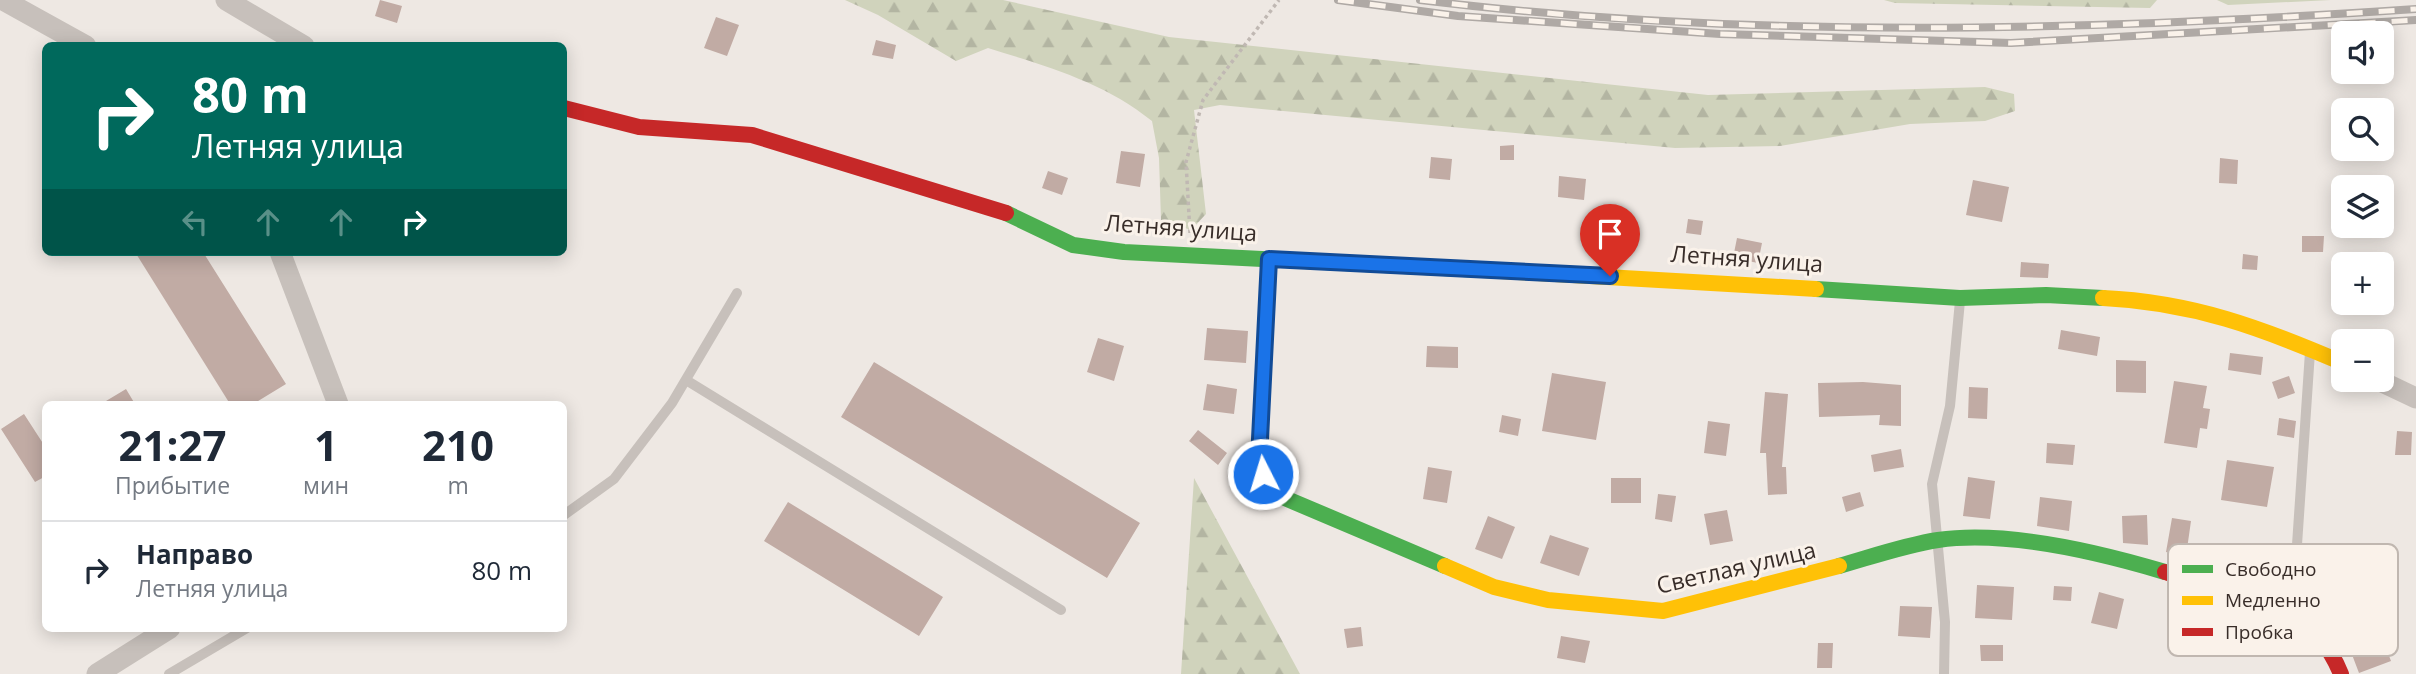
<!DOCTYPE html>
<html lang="ru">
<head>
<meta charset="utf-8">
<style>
	body { margin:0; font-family:"Open Sans",sans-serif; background:#f6f6f7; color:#1f2937; height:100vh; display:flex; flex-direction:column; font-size:26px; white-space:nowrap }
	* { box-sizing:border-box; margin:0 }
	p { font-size:23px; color:#747a83 }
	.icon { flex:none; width:38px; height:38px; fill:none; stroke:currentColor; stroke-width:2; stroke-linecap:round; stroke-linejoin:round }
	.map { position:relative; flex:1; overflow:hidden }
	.panel { position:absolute; left:42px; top:401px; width:525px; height:231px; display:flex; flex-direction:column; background:#fff; border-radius:10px; box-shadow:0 4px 18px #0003 }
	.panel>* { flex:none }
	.banner { position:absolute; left:42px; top:42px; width:525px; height:214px; border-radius:10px; box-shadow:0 4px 18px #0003; background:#00695c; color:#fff; overflow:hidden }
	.tools { position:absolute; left:2331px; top:21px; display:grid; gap:14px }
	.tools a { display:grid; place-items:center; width:63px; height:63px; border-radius:10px; background:#fff; box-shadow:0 4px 18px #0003; font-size:35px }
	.pin { position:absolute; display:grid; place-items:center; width:60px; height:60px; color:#fff; margin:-72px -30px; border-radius:50% 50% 50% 0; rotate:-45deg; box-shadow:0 0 7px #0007 }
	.pin .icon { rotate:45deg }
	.me { position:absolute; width:77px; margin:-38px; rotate:355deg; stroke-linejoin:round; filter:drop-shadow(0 0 5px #0008) }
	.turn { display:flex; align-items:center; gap:24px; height:147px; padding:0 35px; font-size:32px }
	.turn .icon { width:91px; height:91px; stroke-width:2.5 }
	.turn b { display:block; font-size:49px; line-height:60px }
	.lanes { display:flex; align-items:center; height:66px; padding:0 35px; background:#0003; justify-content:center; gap:35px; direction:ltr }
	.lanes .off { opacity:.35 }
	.eta { display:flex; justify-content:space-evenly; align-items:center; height:119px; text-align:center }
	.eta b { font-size:42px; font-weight:700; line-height:49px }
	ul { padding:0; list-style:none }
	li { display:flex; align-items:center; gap:21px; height:98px; padding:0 35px; border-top:2px solid #e0e1e3 }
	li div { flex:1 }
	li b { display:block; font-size:26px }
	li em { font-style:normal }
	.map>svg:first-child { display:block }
	.grass { fill:url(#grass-tufts) }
	.forest { fill:url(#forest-firs) }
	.building { fill:#c1aba4 }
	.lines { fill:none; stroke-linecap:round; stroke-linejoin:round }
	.path { stroke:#c0b8b3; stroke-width:3.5; stroke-dasharray:3.5 3.5; stroke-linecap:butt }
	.lane { stroke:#c7c0bb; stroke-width:10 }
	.street { stroke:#c7c0bb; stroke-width:21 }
	.fast { stroke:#4caf50; stroke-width:16 }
	.slow { stroke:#ffc107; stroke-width:16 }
	.jam { stroke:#c62828; stroke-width:16 }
	.rail-casing { stroke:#afa9a5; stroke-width:8 }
	.rail { stroke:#faf2ea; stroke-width:5; stroke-dasharray:16; stroke-linecap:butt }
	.route-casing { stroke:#114b97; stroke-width:18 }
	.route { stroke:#1a73e8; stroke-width:12 }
	.labels { text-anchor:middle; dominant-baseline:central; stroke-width:6; stroke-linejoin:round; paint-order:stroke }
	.street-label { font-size:23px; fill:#382d29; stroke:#faf2ea }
	.key { fill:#faf2ea; stroke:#c0b7b0; stroke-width:2 }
	.key-label { font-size:19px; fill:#382d29 }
</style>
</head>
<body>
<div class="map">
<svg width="2416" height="674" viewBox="0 0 2416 674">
	<defs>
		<pattern id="grass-tufts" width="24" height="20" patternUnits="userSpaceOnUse" patternTransform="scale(1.75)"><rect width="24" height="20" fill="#d0d3bc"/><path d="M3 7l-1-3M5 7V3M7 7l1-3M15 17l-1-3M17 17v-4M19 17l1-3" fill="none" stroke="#b3b5a2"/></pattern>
		<pattern id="forest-firs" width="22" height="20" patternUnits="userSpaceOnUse" patternTransform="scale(1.75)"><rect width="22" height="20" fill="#d0d3bc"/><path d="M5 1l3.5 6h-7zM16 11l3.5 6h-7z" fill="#b3b5a2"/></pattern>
	</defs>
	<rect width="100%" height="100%" fill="#eee8e3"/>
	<!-- grass -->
	<path class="grass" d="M2217,0H2331L2228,5Z"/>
	<!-- forest -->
	<path class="forest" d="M845,0H1003L1169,37L1708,95L1985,87L2014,94L2015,111L1985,121L1910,124L1780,146L1675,148L1220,105L1194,110L1206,214L1191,230L1161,220L1159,158L1152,121C1104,82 1046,66 988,48L956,61L878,15Z
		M1884,0H2157L2150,8L1895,3Z
		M1194,478L1300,674H1181Z"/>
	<!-- building -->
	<path class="building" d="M380,0L402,6L397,23L375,16Z
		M716,17L739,25L727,56L704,48Z
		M876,40L896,45L893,59L872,55Z
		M1514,145V160H1500V146Z
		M1121,151L1145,154L1140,187L1116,183Z
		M1431,157L1452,159L1450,180L1429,178Z
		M2220,158L2238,160L2237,184L2219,183Z
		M1048,171L1068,178L1062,195L1042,188Z
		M1559,176L1586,179L1584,200L1558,197Z
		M1973,180L2009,187L2002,222L1966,215Z
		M1688,219L1703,221L1701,235L1686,233Z
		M1598,229L1618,233L1615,248L1595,245Z
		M2302,236H2324L2323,252H2302Z
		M1737,238L1762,243L1758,263L1733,258Z
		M135,252H203L286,384L253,404H230Z
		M2243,254L2258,256L2257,270L2242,269Z
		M2021,262L2049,264L2048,278L2020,277Z
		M1207,328L1248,331L1246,363L1204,360Z
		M2061,330L2100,337L2097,356L2058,349Z
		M1098,338L1124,346L1114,381L1087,372Z
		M1427,346L1458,347V368L1426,367Z
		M2230,353L2263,357L2261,375L2228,370Z
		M2116,360L2146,361V393L2116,392Z
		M874,362L1140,523L1107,578L841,417Z
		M1552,373L1606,382L1596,440L1542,431Z
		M2289,376L2295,393L2278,399L2272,382Z
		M2174,381L2207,386L2203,408L2210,409L2207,429L2200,428L2197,448L2164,443Z
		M1863,382L1901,385V426L1879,425L1880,415L1819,417L1818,383Z
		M1207,384L1237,389L1234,414L1203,410Z
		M1969,387L1988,388L1987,419L1968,418Z
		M126,389L135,404H101Z
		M1765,392L1788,394L1782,467H1786L1787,494L1768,495L1766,453H1760Z
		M24,414L46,448V476L35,482L1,429Z
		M1502,415L1521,419L1518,436L1499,432Z
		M2279,418L2296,421L2294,438L2277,435Z
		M1708,421L1730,424L1726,456L1704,453Z
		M1198,430L1227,453L1218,465L1189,441Z
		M2397,431L2412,432L2411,455H2395Z
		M2047,443L2075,445L2073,465L2046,463Z
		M1901,449L1904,467L1874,472L1871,455Z
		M2227,460L2274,467L2267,507L2221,500Z
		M1428,467L1452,471L1447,503L1423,499Z
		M1968,477L1995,481L1990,519L1963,516Z
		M1611,478H1641V503H1611Z
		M1860,492L1864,506L1846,512L1842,497Z
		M1658,494L1676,496L1672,522L1655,519Z
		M2040,497L2072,501L2069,531L2037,526Z
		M788,502L943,597L919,636L764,541Z
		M1727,510L1733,541L1710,545L1704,514Z
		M2147,515L2148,545L2123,543L2122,516Z
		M1488,516L1515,527L1502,559L1475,549Z
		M2172,518L2191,521L2186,556L2166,552Z
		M1550,535L1589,548L1579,576L1540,563Z
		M1977,585L2014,587L2012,620L1975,618Z
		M2054,586L2072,587L2071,601L2053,600Z
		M2099,592L2124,599L2117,629L2091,623Z
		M1900,606L1932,607L1930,638L1898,636Z
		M1361,627L1363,646L1347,648L1344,629Z
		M1561,636L1590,641L1585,663L1557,658Z
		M2383,640L2391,661L2359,673L2351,652Z
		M1818,643H1833L1832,668H1817Z
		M1980,645H2003V661H1981Z"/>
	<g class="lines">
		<!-- path -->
		<path class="path" d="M1190,233L1186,162L1203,100L1279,0"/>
		<!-- lane -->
		<path class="lane" d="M686,380L1061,610
			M564,515L614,479L672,403L737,293
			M2292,619L2310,352
			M169,674L247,628
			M1944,674L1945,622L1932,484L1950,406L1960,301"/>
		<!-- street -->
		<path class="street" d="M3,0L86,46
			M226,0L304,46
			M280,252L338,404
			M2378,380L2416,398
			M97,674L170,628"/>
		<!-- fast -->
		<path class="fast" d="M1006,213L1073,245L1124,252L1483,270
			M1269,259L1259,459L1269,487L1280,496L1445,566
			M1816,289L1960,298L2046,295L2103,298
			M1839,566C1871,557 1905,545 1938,540C2008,530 2098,552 2165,572"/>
		<!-- slow -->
		<path class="slow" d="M1483,270L1816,289
			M2103,298C2192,302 2262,328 2343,363
			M1445,566L1494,587L1548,600L1663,611L1839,566"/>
		<!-- jam -->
		<path class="jam" d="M564,108L639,127L752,135L1006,213
			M2165,572C2209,586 2289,611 2322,642C2331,651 2336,662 2341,674"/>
		<!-- rail casing -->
		<g class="rail-casing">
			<path id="rail" d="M1338,0L1458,16L1720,34L2011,43L2416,20
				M1420,0C1749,40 2086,31 2416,9"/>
		</g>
		<!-- rail -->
		<use href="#rail" class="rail"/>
	</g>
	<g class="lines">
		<!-- route casing -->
		<g class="route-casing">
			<path id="route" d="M1263,474L1259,459L1269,259L1610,276"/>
		</g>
		<!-- route -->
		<use href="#route" class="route"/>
	</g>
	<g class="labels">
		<!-- street labels -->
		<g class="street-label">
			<text transform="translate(1181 227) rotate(4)">Летняя улица</text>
			<text transform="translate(1747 258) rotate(4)">Летняя улица</text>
			<text transform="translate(1736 567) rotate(-13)">Светлая улица</text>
		</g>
	</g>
	<!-- legend -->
	<rect x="2168" y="544" width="230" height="112" rx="10" class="key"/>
	<rect x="2182" y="565" width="31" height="8" fill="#4caf50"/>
	<rect x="2182" y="596" width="31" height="9" fill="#ffc107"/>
	<rect x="2182" y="628" width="31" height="8" fill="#c62828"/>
	<g class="key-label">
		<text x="2225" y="576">Свободно</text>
		<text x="2225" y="607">Медленно</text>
		<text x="2225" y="639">Пробка</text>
	</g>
</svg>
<div class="tools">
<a><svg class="icon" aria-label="sound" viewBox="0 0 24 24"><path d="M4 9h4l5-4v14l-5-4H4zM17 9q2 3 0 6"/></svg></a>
<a><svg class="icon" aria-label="search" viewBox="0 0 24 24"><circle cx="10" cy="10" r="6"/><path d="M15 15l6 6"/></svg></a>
<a><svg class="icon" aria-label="layers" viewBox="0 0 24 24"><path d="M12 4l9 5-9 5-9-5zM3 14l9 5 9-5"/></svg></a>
<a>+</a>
<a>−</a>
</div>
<div class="pin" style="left:1610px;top:276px;background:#d93025"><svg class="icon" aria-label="arrive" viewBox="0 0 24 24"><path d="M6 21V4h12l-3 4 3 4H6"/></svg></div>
<svg class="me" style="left:1263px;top:474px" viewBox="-20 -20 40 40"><circle r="17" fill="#1a73e8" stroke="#fff" stroke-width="3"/><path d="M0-11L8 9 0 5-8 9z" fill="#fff"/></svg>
<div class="banner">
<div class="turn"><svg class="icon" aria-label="right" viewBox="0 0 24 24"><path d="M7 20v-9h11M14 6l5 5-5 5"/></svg><div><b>80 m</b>Летняя улица</div></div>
<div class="lanes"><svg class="icon off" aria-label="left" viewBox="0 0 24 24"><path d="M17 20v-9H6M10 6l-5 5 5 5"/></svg><svg class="icon off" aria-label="ahead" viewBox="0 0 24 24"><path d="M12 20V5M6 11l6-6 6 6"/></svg><svg class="icon off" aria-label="ahead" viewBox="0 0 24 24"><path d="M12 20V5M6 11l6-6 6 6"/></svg><svg class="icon" aria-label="right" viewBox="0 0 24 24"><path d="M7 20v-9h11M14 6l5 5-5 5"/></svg></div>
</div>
<section class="panel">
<div class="eta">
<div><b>21:27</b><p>Прибытие</p></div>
<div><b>1</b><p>мин</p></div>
<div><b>210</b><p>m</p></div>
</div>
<ul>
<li><svg class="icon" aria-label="right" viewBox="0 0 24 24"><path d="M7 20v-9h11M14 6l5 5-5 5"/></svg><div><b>Направо</b><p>Летняя улица</p></div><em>80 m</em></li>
</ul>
</section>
</div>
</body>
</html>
